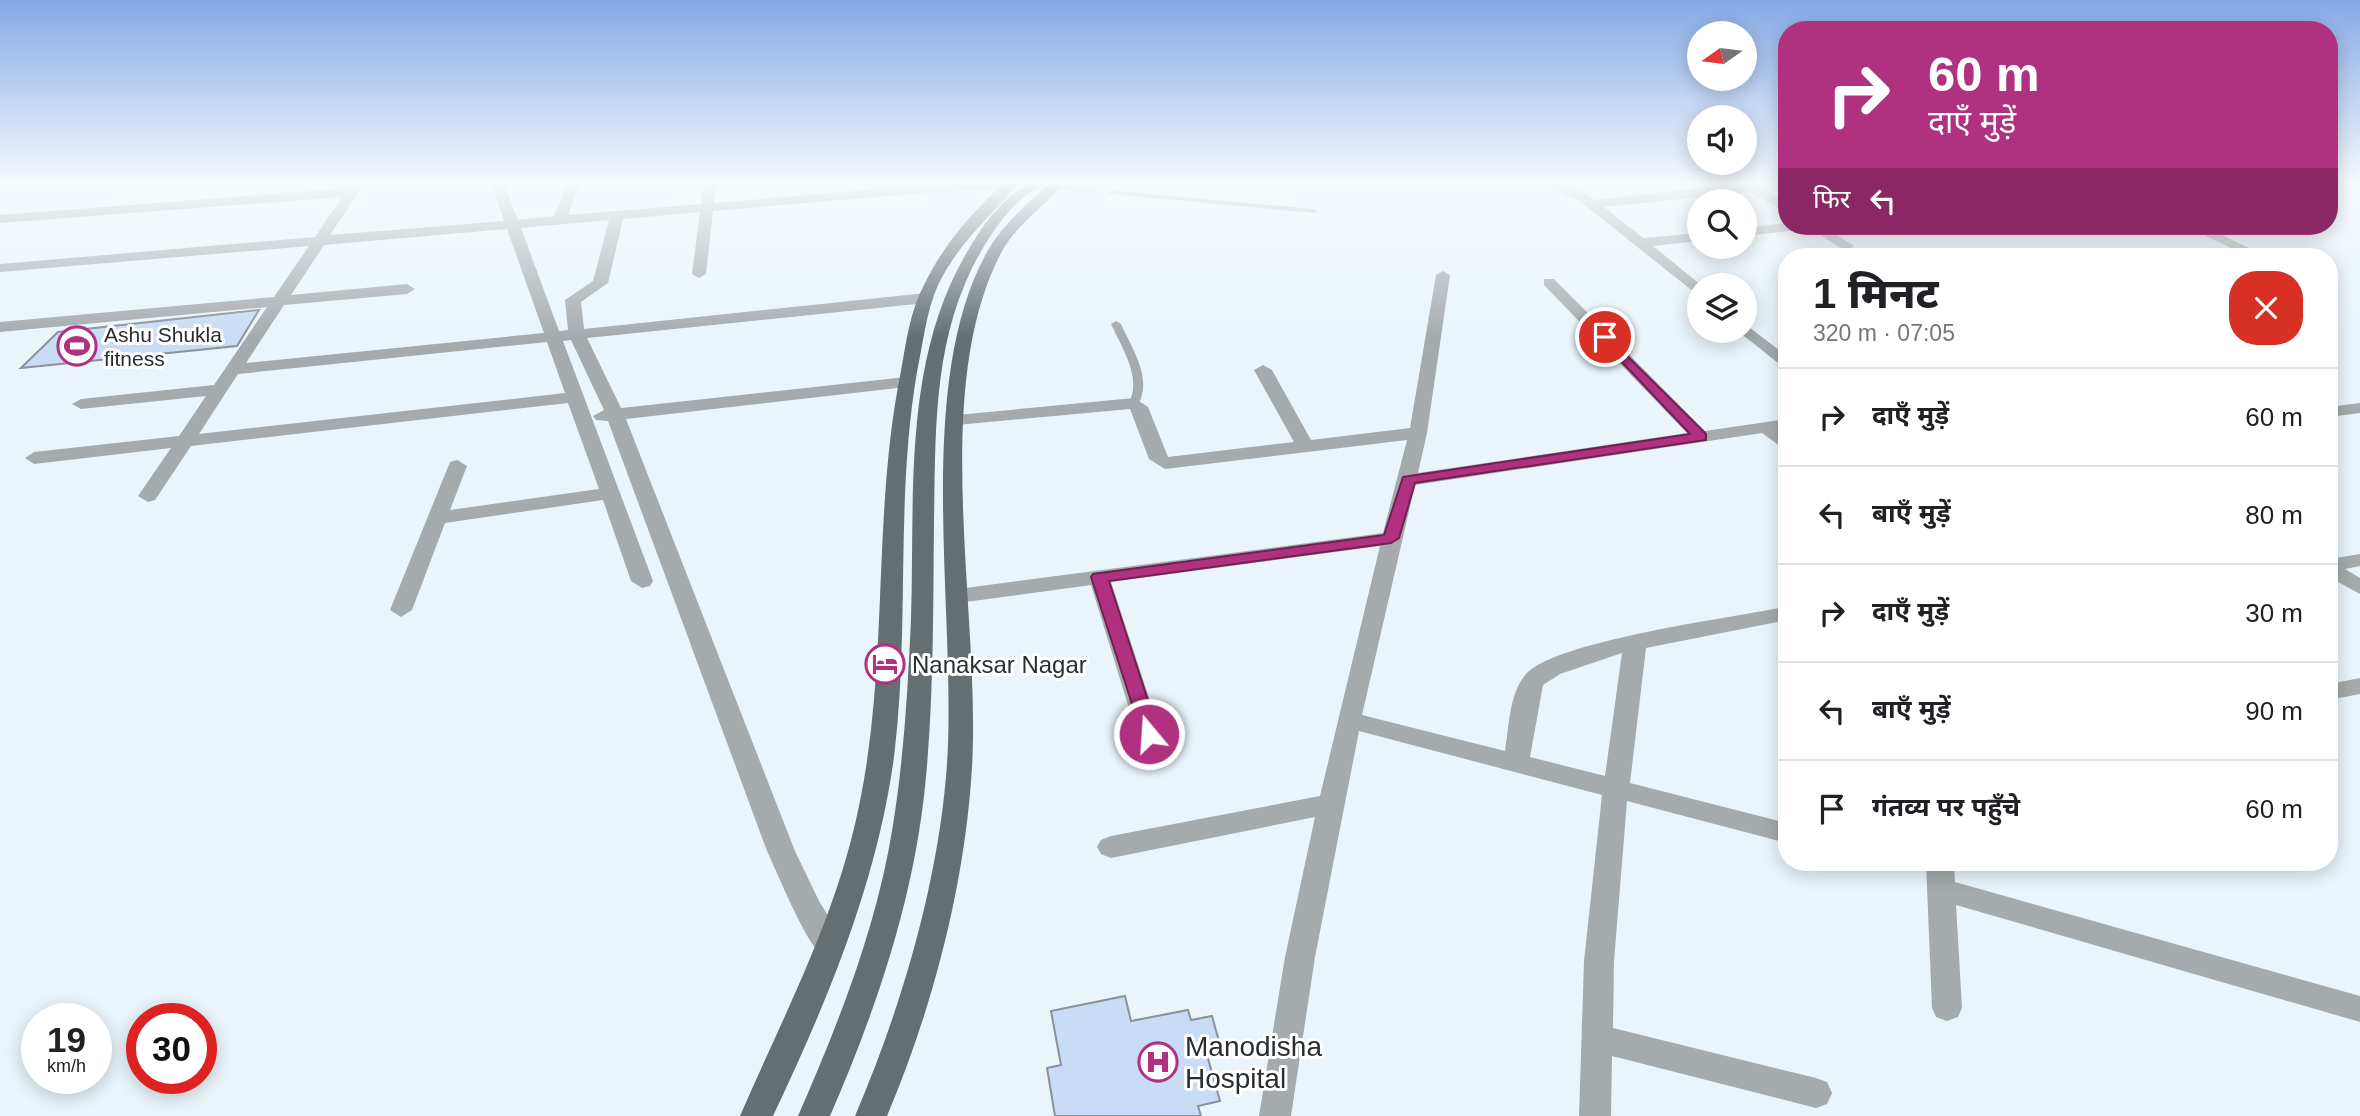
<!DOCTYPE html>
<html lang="hi">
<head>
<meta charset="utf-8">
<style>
	body { margin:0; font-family:Arial,"Noto Sans Devanagari",sans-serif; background:#f6f6f6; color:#202124; height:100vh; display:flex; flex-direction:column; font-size:26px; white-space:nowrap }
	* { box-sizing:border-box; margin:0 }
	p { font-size:23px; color:#757577 }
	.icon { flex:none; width:38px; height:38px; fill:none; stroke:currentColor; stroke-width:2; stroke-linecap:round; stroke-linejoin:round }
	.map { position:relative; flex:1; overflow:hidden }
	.side { position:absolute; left:1778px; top:248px; width:560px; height:623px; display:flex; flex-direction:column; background:#fff; border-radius:28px; box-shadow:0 4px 18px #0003 }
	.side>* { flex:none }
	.top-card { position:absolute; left:1778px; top:21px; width:560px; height:214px; border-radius:28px; box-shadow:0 4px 18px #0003; background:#b0317f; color:#fff; overflow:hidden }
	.needle { width:46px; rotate:256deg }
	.fabs { position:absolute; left:1687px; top:21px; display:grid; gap:14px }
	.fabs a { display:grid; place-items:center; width:70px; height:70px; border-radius:50%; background:#fff; box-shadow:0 4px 18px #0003; font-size:35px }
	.speed { position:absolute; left:21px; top:1003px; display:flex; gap:14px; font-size:35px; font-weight:700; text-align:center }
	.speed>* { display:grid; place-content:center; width:91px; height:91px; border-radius:50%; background:#fff; box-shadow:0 4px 18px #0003; line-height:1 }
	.speed small { font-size:18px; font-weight:400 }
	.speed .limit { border:10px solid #d22; background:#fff; color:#111 }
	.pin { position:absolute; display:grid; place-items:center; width:60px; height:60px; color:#fff; margin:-30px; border:4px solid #fff; border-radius:50%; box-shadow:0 2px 7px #0007 }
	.me { position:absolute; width:77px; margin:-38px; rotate:342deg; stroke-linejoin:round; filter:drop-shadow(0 0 5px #0008) }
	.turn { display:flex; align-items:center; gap:24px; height:147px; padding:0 35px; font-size:32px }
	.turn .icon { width:91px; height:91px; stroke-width:2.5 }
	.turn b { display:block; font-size:49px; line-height:60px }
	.then { display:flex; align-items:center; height:66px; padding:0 35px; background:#0003; gap:14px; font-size:26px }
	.round { display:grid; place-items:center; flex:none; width:74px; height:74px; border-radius:28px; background:#f6f6f6 }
	.overview { display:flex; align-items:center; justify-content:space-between; height:119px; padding:0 35px }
	h1 { font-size:42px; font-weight:800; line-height:52px }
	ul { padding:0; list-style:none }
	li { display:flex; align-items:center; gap:21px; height:98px; padding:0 35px; border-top:2px solid #e0e0e0 }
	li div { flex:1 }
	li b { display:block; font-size:26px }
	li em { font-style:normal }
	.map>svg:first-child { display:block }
	.building { fill:#c8dcf6; stroke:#8b919a; stroke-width:2 }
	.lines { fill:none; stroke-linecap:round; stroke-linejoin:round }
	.lane { fill:#a5abac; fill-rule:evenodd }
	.street { fill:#a5abac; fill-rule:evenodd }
	.primary { fill:#656f71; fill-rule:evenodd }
	.route { fill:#b0317f; stroke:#722053; stroke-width:2 }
	.labels { text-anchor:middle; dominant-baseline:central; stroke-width:6; stroke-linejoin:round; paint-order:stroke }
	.far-poi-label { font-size:21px; fill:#292d30; stroke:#fff; text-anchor:start }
	.poi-label { font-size:24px; fill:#292d30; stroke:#fff; text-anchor:start }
	.near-poi-label { font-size:28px; fill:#292d30; stroke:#fff; text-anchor:start }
</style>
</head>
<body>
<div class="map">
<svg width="2360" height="1116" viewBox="0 0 2360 1116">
	<rect width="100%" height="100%" fill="#e9f5fb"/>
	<!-- building -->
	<path class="building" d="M259,310L237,346L21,368L58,332Z
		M1125,996L1131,1021L1188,1010L1191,1020L1212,1016L1220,1045L1205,1048L1220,1101L1198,1106L1201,1116H1055L1047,1068L1061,1065L1051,1011Z"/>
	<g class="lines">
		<!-- lane -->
		<path class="lane" d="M1049,185L1092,189L1096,191L1092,193L1052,189L1048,187Z
			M1108,190L1314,209L1318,211L1314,213L1111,194H1108Z
			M1116,321L1121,324C1132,349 1153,378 1138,405L1134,406L1129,403C1142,377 1122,348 1111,324Z"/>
		<!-- street -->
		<path class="street" d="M353,182H406L399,186L361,189L330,235L504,221L491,182H503L518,220L554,216L568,182H581L568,215L701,204L704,182H717L714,203L935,184L1012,182L1016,185L1009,189L935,192L713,211L706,274L699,278L692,274L700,212L623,219L608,283L581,302L584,329L926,293L934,298L926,303L587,338L621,408L906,377L915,382L906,387L626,419L795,851L819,901L846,945L841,954C834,956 827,959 821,954C805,941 777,872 767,851L608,421L596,420L593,416L604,410L571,340L563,341L653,581L650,586L642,588L631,581L603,500L445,523L412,610L401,617L390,610L450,462L457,460L467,466L450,510L599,489L568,403L191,446L155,500L148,502L138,496L171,448L34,464L25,458L34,452L179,436L206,396L81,409L72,404L81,399L214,385L267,307L0,332V322L274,297L309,246L0,272V264L315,237L342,197L0,223V215L348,188ZM609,220L593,281L565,300L568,330L559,331L521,228ZM507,229L544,333L246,363L284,305L407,294L415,289L407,284L291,295L324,245ZM547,342L565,393L199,434L238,374Z
			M1531,182C1553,182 1578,186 1595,200L1752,182L1787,203V213L1750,192L1604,207L1643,238L1699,233V241L1653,246L1701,285L1699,296L1577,199Z
			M1787,223V226H1806L1799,230L1745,236V228Z
			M1807,226H1823L1854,246L1847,250L1842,249Z
			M2185,226H2203L2268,257H2250Z
			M2011,248L2018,252L2016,255L1963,257L1970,253Z
			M1443,271L1450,275L1427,433L1418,473L1687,433L1544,285V279H1554L1705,431L1787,419V429L1781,430L1787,435V451L1762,433L1415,485L1362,715L1505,751C1509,728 1509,693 1526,674C1556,641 1729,618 1779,608L1787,610V620L1646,648L1630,783L1787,823V843L1627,801L1614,961L1613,1028L1816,1078L1827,1082L1832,1093L1827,1104L1816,1108L1612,1056L1611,1116H1579L1584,961L1602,795L1359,731L1315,957L1291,1116H1259L1285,957L1315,817L1111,858L1101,854L1097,847L1101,840L1111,836L1320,796L1380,546L1111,582L1161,734L1158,740L1149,743L1140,740L1137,734L1091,585L958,603L947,596L958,589L1383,533L1407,440L1165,469L1149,459L1130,409L957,425L948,420L957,415L1134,398L1148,407L1168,457L1294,442L1254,370L1263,365L1272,370L1311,440L1410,428L1436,275ZM1622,653L1605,776L1530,757L1543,685L1560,674Z
			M1745,324L1787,356V370L1739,332L1745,331Z
			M2360,403V413L2329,417V407Z
			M2360,554V566L2345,569L2360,578V594L2329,577V559Z
			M2360,678V694L2329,700V684Z
			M1926,863H1954L1955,882L2360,996V1022L1956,905L1962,1008L1958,1017L1947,1021L1936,1017L1932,1008Z"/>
		<!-- primary -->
		<path class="primary" d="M1005,182H1020C990,217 959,242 938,285C926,312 923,344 917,372C895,500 910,629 894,757C877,883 827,1002 773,1116H740C785,1012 838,914 860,801C889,659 872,513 901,371C906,343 910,311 924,285C943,245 973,211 1005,182Z
			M1031,182H1047C1040,188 1032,191 1025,196C1012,206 1002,219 993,232C932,322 936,420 934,522C933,611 934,699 925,787C913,902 876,1010 830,1116H798C839,1022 877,927 893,825C904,756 908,688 911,619C915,493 902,358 970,247C986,220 1004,197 1031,182Z
			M1051,182H1065C1045,207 1016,224 1001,253C929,391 981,612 972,767C965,885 933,1007 887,1116H855C901,1009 939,881 947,764C957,613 913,385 987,252C1002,225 1028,203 1051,182Z"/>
	</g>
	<!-- sky -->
	<linearGradient id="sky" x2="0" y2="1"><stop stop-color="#85a9e5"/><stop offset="0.54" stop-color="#f5fafd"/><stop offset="1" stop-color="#f5fafd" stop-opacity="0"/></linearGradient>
	<rect width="2360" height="338" fill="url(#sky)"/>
	<!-- route -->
	<path class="route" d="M1605,334L1706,434V440L1415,483L1399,538L1391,543L1109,581L1159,734L1149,740L1143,738L1091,577L1093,574L1384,535L1403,477L1690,434L1601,340L1599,337Z"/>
	<!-- icons -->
	<defs>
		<g id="stadium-ring" transform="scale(2.0125)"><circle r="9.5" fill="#fff" stroke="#b0317f" stroke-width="1.5"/><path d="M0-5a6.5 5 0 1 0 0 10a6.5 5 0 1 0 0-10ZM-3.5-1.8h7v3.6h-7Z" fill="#b0317f"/></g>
		<g id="hotel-ring" transform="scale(2.0125)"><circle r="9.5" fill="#fff" stroke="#b0317f" stroke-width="1.5"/><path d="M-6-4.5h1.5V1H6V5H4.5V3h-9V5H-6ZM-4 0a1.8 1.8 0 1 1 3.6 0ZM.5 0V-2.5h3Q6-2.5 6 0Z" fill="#b0317f"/></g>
		<g id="hospital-ring" transform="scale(2.0125)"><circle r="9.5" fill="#fff" stroke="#b0317f" stroke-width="1.5"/><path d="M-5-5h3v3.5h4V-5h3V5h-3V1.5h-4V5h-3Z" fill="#b0317f"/></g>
	</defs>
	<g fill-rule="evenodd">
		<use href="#stadium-ring" x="77" y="346"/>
		<use href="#hotel-ring" x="885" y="664"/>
		<use href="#hospital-ring" x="1158" y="1062"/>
	</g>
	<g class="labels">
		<!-- far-poi labels -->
		<g class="far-poi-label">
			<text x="104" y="334">Ashu Shukla<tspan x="104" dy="24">fitness</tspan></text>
		</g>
		<!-- poi labels -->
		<g class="poi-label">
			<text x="912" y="664">Nanaksar Nagar</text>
		</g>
		<!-- near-poi labels -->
		<g class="near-poi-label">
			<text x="1185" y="1046">Manodisha<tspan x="1185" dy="32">Hospital</tspan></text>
		</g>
	</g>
</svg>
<div class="fabs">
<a><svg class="needle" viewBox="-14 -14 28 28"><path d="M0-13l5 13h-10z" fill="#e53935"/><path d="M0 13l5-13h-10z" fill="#757577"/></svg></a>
<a><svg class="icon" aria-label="sound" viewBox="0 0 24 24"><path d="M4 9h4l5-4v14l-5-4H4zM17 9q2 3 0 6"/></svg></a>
<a><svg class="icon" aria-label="search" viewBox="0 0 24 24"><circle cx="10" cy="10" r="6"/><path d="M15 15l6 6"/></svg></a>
<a><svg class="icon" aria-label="layers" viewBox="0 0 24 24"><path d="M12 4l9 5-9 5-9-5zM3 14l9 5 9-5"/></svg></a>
</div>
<div class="speed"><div>19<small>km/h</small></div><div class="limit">30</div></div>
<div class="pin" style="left:1605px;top:337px;background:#d93025"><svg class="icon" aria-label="arrive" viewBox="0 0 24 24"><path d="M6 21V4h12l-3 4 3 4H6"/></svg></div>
<svg class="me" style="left:1149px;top:734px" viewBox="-20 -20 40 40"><circle r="17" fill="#b0317f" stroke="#fff" stroke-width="3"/><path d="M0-11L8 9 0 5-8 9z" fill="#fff"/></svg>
<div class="top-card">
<div class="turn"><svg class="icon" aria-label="right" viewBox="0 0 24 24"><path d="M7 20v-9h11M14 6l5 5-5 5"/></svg><div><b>60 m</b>दाएँ मुड़ें</div></div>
<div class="then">फिर<svg class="icon" aria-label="left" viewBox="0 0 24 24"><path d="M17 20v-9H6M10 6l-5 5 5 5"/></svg></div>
</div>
<section class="side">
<div class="overview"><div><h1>1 मिनट</h1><p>320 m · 07:05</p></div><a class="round" style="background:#d93025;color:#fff"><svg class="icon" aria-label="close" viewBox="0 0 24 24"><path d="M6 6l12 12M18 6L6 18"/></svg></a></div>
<ul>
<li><svg class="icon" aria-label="right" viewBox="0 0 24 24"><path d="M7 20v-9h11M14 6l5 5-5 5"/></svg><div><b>दाएँ मुड़ें</b></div><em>60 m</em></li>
<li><svg class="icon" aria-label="left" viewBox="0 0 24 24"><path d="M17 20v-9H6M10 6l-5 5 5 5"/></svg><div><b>बाएँ मुड़ें</b></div><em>80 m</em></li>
<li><svg class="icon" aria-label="right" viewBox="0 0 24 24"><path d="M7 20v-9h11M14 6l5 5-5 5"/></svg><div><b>दाएँ मुड़ें</b></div><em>30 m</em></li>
<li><svg class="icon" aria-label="left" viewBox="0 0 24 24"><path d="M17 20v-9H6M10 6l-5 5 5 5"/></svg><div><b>बाएँ मुड़ें</b></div><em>90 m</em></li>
<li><svg class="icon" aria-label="arrive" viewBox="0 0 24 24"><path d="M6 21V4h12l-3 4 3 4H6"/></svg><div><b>गंतव्य पर पहुँचे</b></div><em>60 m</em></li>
</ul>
</section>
</div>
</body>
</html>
